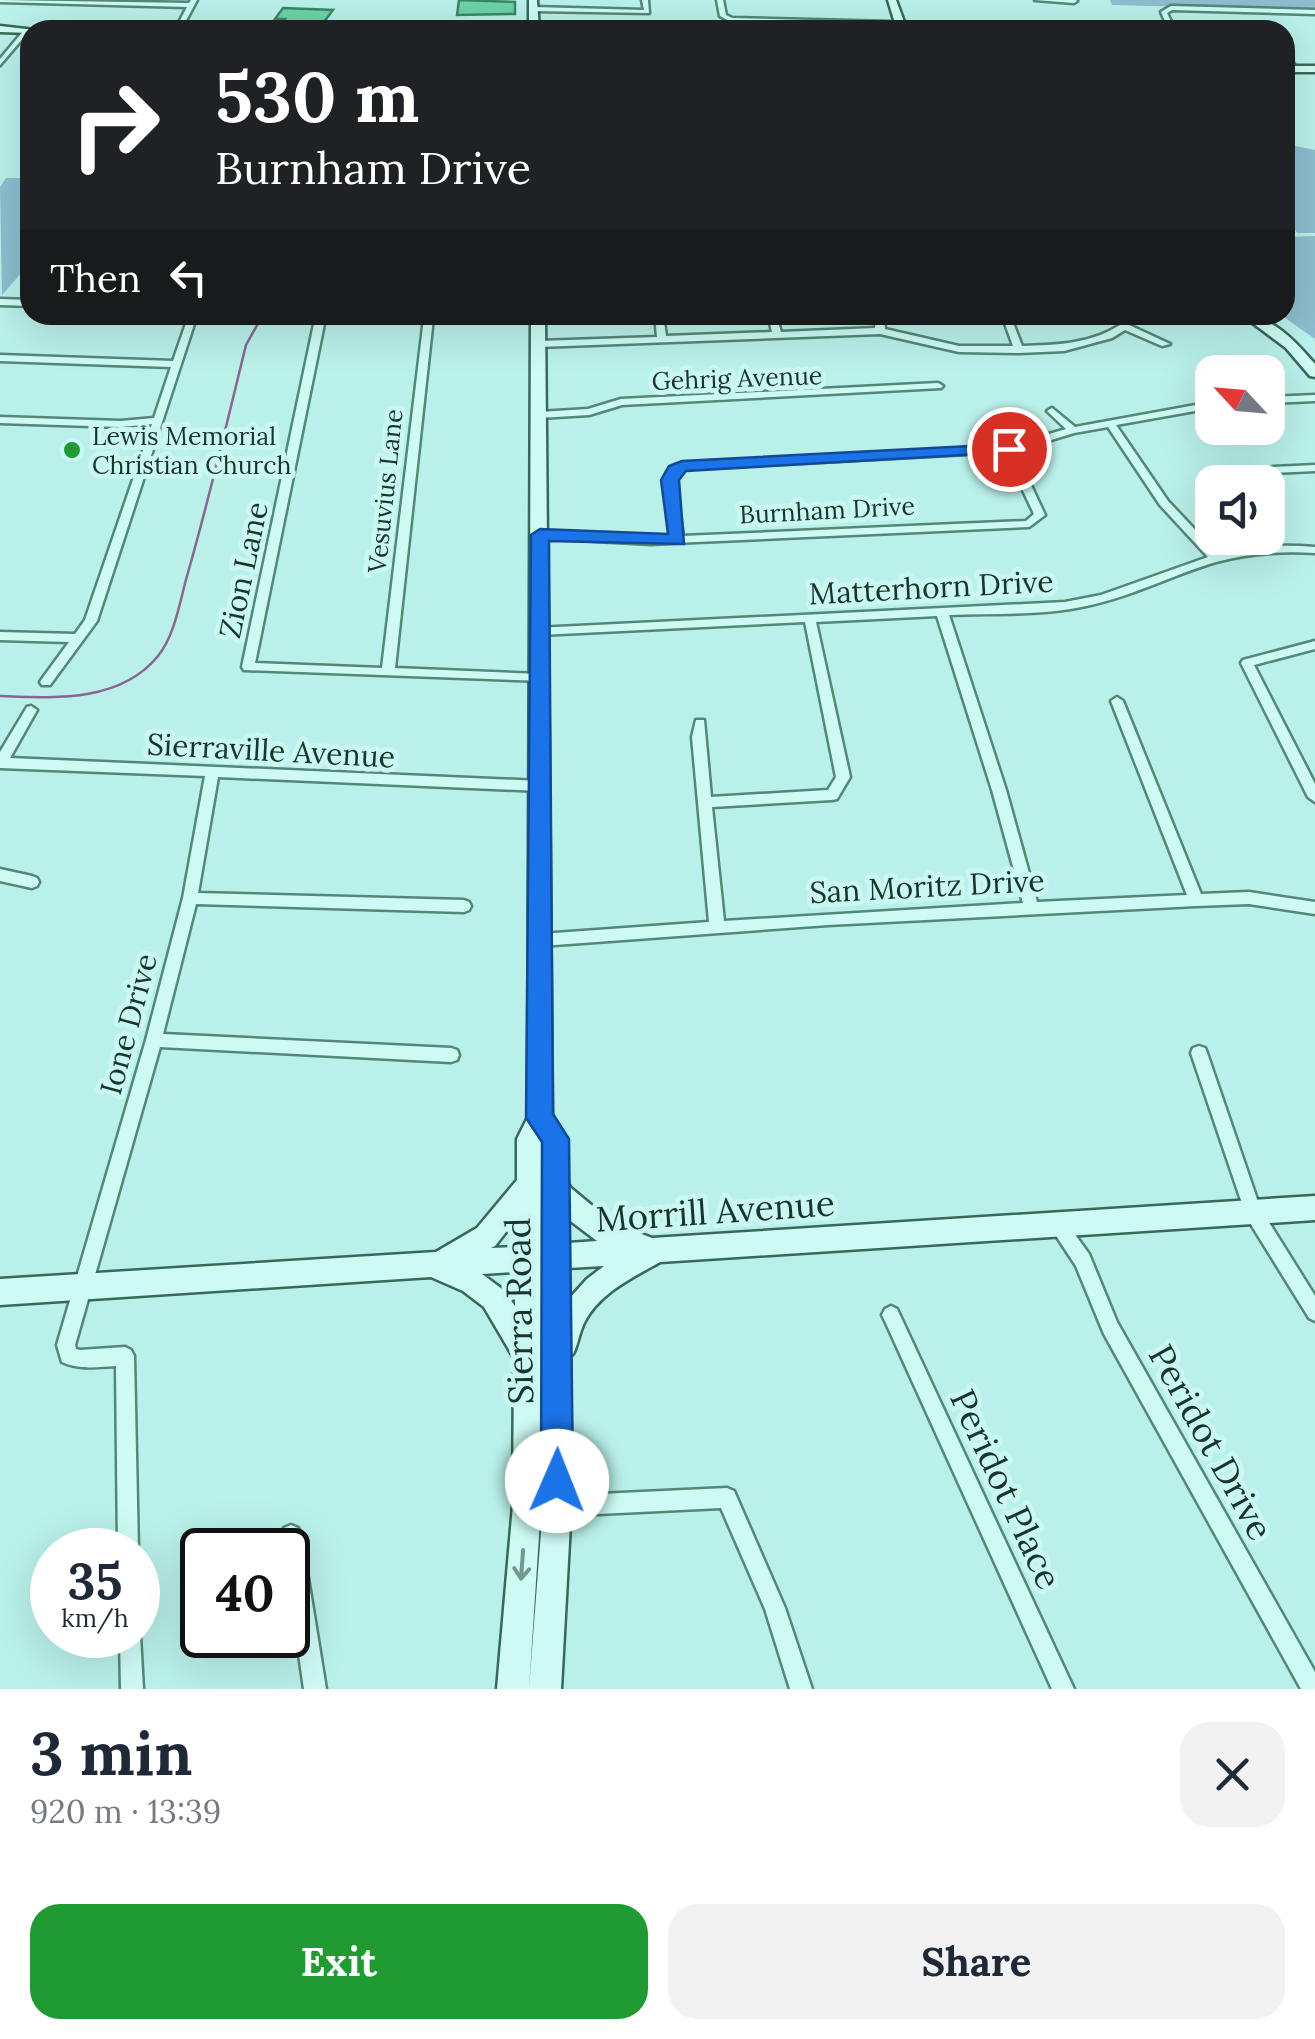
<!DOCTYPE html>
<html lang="en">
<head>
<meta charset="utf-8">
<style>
	body { margin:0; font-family:Lora,serif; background:#f2f2f3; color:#1f2937; height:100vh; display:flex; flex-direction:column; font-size:38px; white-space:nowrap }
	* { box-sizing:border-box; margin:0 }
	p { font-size:32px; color:#747a83 }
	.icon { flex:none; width:55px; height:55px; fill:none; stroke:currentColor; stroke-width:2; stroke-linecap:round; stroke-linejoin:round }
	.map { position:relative; height:1689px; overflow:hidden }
	.drawer { display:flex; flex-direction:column; background:#fff; flex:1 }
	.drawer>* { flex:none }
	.guide { position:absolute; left:20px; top:20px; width:1275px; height:305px; border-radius:30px; box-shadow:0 10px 40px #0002; background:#202124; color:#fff; overflow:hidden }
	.needle { width:65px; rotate:296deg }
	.controls { position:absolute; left:1195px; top:355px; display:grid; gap:20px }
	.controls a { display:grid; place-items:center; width:90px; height:90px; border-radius:20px; background:#fff; box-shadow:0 10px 40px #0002; font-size:50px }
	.speed { position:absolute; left:30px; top:1528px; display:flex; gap:20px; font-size:50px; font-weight:700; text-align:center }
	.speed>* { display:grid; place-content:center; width:130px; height:130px; border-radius:50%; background:#fff; box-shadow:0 10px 40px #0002; line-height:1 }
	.speed small { font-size:25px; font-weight:400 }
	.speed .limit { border:5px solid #111; border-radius:15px; background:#fff; color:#111 }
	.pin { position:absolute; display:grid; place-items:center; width:85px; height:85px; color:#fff; margin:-42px; border:5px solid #fff; border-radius:50%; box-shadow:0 2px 10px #0007 }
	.me { position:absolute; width:110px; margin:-55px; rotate:1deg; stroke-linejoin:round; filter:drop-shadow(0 0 8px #0008) }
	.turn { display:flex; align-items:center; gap:35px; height:210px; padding:0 30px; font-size:45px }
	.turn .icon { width:130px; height:130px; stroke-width:2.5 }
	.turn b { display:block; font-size:70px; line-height:85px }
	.then { display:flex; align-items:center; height:95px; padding:0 30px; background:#0003; gap:20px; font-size:38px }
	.round { display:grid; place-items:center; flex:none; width:105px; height:105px; border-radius:30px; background:#f2f2f3 }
	.headline { display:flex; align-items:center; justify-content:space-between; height:170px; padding:0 30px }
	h1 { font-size:60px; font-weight:700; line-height:75px }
	.button { display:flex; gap:20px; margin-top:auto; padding:20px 30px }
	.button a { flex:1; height:115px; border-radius:30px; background:#1f9b32; color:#fff; font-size:40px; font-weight:700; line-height:115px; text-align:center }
	.button a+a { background:#f2f2f3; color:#1f2937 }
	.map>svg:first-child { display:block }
	.green { fill:#8dbdce }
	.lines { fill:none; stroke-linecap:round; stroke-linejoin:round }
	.stream { stroke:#8a668e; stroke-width:2.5 }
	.building { fill:#6cd2a6; stroke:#378864; stroke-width:2.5 }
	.street-casing { stroke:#538877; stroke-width:5 }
	.secondary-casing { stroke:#376958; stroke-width:5 }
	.street { fill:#cdfbf4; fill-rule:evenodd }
	.secondary { fill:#cdfbf4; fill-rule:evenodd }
	.oneway { stroke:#739890 }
	.route { fill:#1a73e8; stroke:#114b97; stroke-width:2.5 }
	.poi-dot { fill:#1f9b32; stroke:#c9f7f1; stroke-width:4 }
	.labels { text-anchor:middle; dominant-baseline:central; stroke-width:10; stroke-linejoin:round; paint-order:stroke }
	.far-street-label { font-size:25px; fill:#19352b; stroke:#c9f7f1 }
	.far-poi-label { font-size:25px; fill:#19352b; stroke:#c9f7f1; text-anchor:start }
	.street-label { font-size:30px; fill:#19352b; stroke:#c9f7f1 }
	.near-street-label { font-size:35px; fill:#19352b; stroke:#c9f7f1 }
</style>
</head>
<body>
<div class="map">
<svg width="1315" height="1689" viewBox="0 0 1315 1689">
	<rect width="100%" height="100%" fill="#b9f0e9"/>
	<!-- green -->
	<path class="green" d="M1110,0H1315V10L1112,5Z
		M1285,144L1315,150V233H1297L1285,213Z
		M6,178H30V263L2,295L0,187Z
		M1315,236V339L1281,315H1285V237Z"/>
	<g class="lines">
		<!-- stream -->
		<path class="stream" d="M0,696C53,698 120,703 158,656C175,635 180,601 187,576C209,500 227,422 246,345L261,318"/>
	</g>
	<!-- building -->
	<path class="building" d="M459,0L515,2V14L457,15Z
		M283,8L333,10L324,22H303L278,28L285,19H275Z"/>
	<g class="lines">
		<!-- street casing -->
		<g class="street-casing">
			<path id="street" d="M0,0L189,3L191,0H197L181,30H175L187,7L0,2Z
				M642,0H648L649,13L533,11L530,9L533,7L644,10Z
				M717,0H723L726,15L732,18L1083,27L1086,29L1047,30L731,22L720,16Z
				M1035,0H1076L1077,1L1074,3Z
				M1171,6L1315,10V14L1172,10L1167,13L1175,30H1169L1161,12Z
				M25,29L30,30L0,65V59Z
				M1285,51L1288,53L1297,70L1292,69L1285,58Z
				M1285,227L1289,229L1291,237H1285Z
				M0,299L30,300V306L0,305Z
				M189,315H197L97,621L50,685H42L40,682L42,679L69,642L0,640V632L75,634L85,620L152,424L121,427L0,423V417L121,421L154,418L171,367L0,361V355L173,361Z
				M321,315H329L324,324L255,663L382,668L424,318H368L364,315H541L542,317L538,320L433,318L395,668L540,674L544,675L546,678L544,681L244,670L242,667L314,324Z
				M655,315H663L666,336L772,332L768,315H776L781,332L875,328L876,315H884L885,329L959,346H1013L1002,315H1010L1022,346C1057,345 1090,344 1120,325L1123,315H1131L1129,325L1170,344L1162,346L1125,330L1112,338L1064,351L1019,353L959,352L880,334L539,347L534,344L539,341L657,337Z
				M938,383L943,386L941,388L622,405L589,415L539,418L534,415L539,412L588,409L621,399Z
				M1315,395V401L1268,403V397Z
				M1212,402V408L1116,425L1168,501L1218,554C1250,546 1282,544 1315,547V553C1282,551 1248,553 1216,562C1172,575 1131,597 1086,606C1042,616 994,613 949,615L1006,790L1037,902L1187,895L1111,701L1117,697L1123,701L1201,894L1249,892L1315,902V914L1249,904L1196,906L828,925L541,946L536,944L534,940L536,936L541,934L709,922L692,737L696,720H704L711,797L828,790L836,777L805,622L540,635L536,634L534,631L536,628L1065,602L1101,595L1208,557L1160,505L1108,427L1074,433L1015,451L1045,515L1029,527L651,544L540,538L536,537V533L672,537L665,480L667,472L683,463L1008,446L1066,429L1047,411L1052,408L1075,427ZM1005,452L1034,514L1026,521L683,536L675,480L676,475L685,469ZM937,616L992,790L1023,903L724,921L712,807L832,800L837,799L850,777L816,622Z
				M1315,465V471L1273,473L1268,470L1273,467Z
				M1315,641V649L1254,665L1315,784V802L1308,797L1241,663L1243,660Z
				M31,706L37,710L10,758L540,781L547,786L540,791L218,777L198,893L464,900L469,902L471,906L469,910L464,912L196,904L163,1034L451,1048L457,1050L459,1055L457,1060L451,1062L160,1047L75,1345L76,1349L80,1350L125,1347L131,1350L134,1356L138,1550V1551L118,1550L116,1366C97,1367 80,1370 62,1362L57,1345L146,1040L183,898L205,776L0,768V752L27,707Z
				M0,869L32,876L37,878L39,882L37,886L32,888L0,881Z
				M1199,1046L1205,1048L1207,1053L1260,1208L1315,1296V1321L1309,1318L1247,1218L1191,1053L1193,1048Z
				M1058,1217L1064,1219L1089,1254L1117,1322L1315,1672V1689H1301L1104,1334L1076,1266L1049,1225L1052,1219Z
				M891,1306L897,1309L1074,1689H1052L885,1321L882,1315L885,1309Z
				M727,1488L734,1491L785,1608L812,1689H790L765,1609L721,1508L557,1516L550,1513L547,1506L550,1499L557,1496Z
				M291,1525L298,1528L301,1535L326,1689H304L288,1578V1550H283L281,1535L284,1528Z
				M138,1628L140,1635L143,1689H121L120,1635H138Z"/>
		</g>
		<!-- secondary casing -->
		<g class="secondary-casing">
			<path id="secondary" d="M529,0H537L539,30H529Z
				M888,0H896L907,30H897Z
				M0,26L35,30L30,33L0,32Z
				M1285,66H1315V72H1285Z
				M531,315H545L552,1115L567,1139V1183L572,1189L613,1223L652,1238L1315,1196V1220L660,1262C632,1278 599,1293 584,1323C579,1333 578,1344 573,1354L570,1356L571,1506L561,1689H529L543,1506L541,1270V1505L529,1689H497L513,1505L514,1358L484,1307L463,1291L431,1277L0,1305V1279L436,1252L477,1228L517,1180V1139L528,1117ZM541,1139L543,1245H541ZM516,1219V1247L491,1248L495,1246ZM568,1219L597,1241L568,1243ZM604,1266L587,1279L569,1299L568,1268ZM515,1272V1306L502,1289L482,1274Z
				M1242,315C1272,315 1297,343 1315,364V377L1310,376L1286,348Z"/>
		</g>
		<!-- street -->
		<use href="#street" class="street"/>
		<!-- secondary -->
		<use href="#secondary" class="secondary"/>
	</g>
	<!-- one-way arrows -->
	<defs><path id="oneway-shaft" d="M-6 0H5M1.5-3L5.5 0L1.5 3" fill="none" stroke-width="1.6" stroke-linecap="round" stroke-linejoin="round" transform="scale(2.5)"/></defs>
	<use class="oneway" href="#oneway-shaft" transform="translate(522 1565) rotate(94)"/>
	<!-- route -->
	<path class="route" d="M1009,444L1015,445V452L686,471L679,480L684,544L549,541L553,1114L569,1139L573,1481L568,1493L557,1497L546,1493L541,1481L542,1142L526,1118L531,535L540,529L668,534L661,480L669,466L682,461Z"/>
	<!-- markers -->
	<circle class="poi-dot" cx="72" cy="450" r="10"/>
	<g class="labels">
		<!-- far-street labels -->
		<g class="far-street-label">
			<text transform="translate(737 378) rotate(-2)">Gehrig Avenue</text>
			<text transform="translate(385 491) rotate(-84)">Vesuvius Lane</text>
			<text transform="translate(827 510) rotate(-3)">Burnham Drive</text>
		</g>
		<!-- far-poi labels -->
		<g class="far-poi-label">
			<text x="92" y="436">Lewis Memorial<tspan x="92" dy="29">Christian Church</tspan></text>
		</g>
		<!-- street labels -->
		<g class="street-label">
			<text transform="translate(243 570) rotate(-78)">Zion Lane</text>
			<text transform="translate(931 587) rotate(-3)">Matterhorn Drive</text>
			<text transform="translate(271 750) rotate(3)">Sierraville Avenue</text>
			<text transform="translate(927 886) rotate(-3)">San Moritz Drive</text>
			<text transform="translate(128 1024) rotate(-75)">Ione Drive</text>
		</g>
		<!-- near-street labels -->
		<g class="near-street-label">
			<text transform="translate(715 1211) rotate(-4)">Morrill Avenue</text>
			<text transform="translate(519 1311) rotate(-91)">Sierra Road</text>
			<text transform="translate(1211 1442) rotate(61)">Peridot Drive</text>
			<text transform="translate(1006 1489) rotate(65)">Peridot Place</text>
		</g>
	</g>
</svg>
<div class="controls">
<a><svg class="needle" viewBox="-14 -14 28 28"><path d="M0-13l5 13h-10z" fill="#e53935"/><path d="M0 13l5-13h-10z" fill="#747a83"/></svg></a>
<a><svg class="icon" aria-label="sound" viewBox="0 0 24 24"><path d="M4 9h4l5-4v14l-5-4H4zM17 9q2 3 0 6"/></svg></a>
</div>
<div class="speed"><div>35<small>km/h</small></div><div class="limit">40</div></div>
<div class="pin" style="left:1009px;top:449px;background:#d93025"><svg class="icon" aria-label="arrive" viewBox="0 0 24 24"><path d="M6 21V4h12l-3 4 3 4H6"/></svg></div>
<svg class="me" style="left:557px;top:1481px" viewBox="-20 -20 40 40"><circle r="19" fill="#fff"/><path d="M0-13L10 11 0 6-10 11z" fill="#1a73e8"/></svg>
<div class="guide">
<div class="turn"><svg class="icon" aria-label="right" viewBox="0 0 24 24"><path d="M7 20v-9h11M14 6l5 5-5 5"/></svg><div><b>530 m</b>Burnham Drive</div></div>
<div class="then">Then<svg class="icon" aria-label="left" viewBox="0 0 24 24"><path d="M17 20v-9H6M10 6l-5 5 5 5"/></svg></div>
</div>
</div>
<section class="drawer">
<div class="headline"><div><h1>3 min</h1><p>920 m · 13:39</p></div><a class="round"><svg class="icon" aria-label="close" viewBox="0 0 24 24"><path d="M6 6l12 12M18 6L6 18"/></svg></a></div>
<div class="button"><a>Exit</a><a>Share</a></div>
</section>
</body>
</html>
